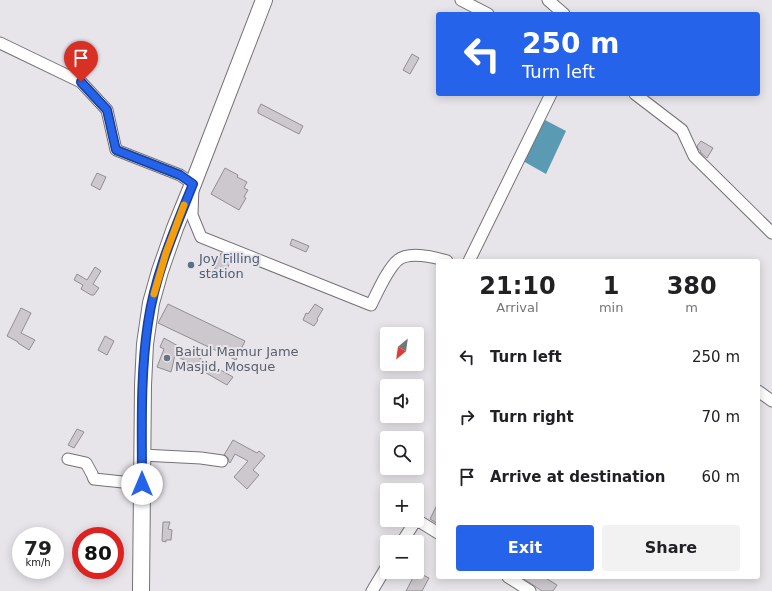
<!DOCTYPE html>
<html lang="en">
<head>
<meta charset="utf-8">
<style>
	body { margin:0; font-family:"DejaVu Sans",sans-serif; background:#f2f2f2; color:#202124; height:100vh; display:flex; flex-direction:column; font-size:15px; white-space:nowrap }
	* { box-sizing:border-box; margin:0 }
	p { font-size:13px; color:#757577 }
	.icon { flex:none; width:22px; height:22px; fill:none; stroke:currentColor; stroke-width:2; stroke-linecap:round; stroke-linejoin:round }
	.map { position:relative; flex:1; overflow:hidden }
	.details { position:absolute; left:436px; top:259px; width:324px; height:320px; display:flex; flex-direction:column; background:#fff; border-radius:4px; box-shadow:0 2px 10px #0003 }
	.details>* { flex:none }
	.banner { position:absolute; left:436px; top:12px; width:324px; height:84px; border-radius:4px; box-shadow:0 2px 10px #0003; background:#2563eb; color:#fff; overflow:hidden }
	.needle { width:26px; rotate:209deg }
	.fabs { position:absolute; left:380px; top:327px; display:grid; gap:8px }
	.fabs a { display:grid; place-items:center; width:44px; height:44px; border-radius:4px; background:#fff; box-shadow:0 2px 10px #0003; font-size:20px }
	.speed { position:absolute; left:12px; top:527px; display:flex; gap:8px; font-size:20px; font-weight:700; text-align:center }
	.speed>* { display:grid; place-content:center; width:52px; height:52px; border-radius:50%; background:#fff; box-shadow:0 2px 10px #0003; line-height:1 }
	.speed small { font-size:10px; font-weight:400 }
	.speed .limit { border:6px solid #d22; background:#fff; color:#111 }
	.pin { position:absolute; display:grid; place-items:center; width:34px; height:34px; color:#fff; margin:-41px -17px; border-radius:50% 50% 50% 0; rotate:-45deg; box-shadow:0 0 4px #0007 }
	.pin .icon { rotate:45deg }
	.me { position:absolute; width:44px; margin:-22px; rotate:0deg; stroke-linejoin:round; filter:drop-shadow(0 0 3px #0008) }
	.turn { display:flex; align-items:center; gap:14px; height:84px; padding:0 20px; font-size:18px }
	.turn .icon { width:52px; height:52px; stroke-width:2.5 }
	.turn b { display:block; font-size:28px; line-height:34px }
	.eta { display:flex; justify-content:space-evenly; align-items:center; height:68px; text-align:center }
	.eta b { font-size:24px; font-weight:700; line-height:28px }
	.primary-button { display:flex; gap:8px; margin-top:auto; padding:8px 20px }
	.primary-button a { flex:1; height:46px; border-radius:4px; background:#2563eb; color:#fff; font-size:16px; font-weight:700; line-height:46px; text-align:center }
	.primary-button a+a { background:#f2f2f2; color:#202124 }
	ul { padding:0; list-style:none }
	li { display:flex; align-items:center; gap:12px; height:60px; padding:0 20px }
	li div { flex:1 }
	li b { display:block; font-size:15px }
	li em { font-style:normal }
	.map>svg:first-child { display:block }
	.water { fill:#5a9ab3 }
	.building { fill:#ccc8cd; stroke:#918d92 }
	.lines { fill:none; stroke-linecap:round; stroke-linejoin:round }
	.minor-casing { stroke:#757276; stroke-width:13 }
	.highway-casing { stroke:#757276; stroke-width:18 }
	.minor { stroke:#fff; stroke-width:11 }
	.highway { stroke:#fff; stroke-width:16 }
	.route-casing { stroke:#184099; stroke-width:10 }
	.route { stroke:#2563eb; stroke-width:7 }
	.slow { stroke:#f59e0b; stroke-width:7 }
	.service-dot { fill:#5c6f8a; stroke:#e8e5ea; stroke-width:1.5 }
	.worship-dot { fill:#6b7280; stroke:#e8e5ea; stroke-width:1.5 }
	.labels { text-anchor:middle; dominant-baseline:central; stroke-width:4; stroke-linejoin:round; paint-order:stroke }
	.service-label { font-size:13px; fill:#4e5e75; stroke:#e8e5ea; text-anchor:start }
	.worship-label { font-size:13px; fill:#5b616d; stroke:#e8e5ea; text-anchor:start }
</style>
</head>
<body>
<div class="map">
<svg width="772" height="591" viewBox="0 0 772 591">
	<rect width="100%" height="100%" fill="#e8e5ea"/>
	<!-- water -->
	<path class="water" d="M545,120L566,131L546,174L523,161Z"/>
	<!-- building -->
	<path class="building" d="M412,54L419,58L410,74L403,70Z
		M261,104L303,126L299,134L258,113V110Z
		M701,141L713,148L707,158L700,152L701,151L698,149L697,146Z
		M225,168L238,175L237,177L247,182L244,188L248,190L244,197L246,198L239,210L211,194Z
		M97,173L106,177L100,190L91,185Z
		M292,239L309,246L306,252L290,245Z
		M221,253L232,257L224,277L213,273Z
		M95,267L101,271L93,284L99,288L94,295H91L81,289L83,285L74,280L77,274L87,280Z
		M168,304L245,341L236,360L158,323Z
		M315,304L323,309L317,319L318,320L314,326L303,320L306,313L308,314Z
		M21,308L31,313L21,333L35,340L29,350L18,343V342L7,336Z
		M105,336L114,341L107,355L98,350Z
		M164,338L233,377L227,385L175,355L171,372L157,367L164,349L160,347Z
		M77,429L84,432L74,448L68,445Z
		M233,440L257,453L259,451L265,456L253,470L259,475L247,489L234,477L248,461L235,454L230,463L229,462L228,458L224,455Z
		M438,503V524L430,519Z
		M163,522H170L168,529L172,530L171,540H166V542L162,541Z
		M416,572H417L429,578L422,591H406Z
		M521,577H544L557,585L553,591H542Z"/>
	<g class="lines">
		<!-- minor casing -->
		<g class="minor-casing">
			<path id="minor" d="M461,0L488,14
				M548,0L564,14
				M0,43L81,82L107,110L116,150L180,175L193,184L192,215L201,237L371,305C377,293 388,268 398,260C409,251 434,257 447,261
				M635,94L682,130L694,156L772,233
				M469,261L551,94
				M758,391L772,401
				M142,455L201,458L222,461
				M68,459L86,463L92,474L94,479L142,484
				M417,520L438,533
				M402,542L416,520
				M508,577L530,591
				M372,591L387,566"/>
		</g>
		<!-- highway casing -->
		<g class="highway-casing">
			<path id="highway" d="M141,591L143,385L145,344L151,303L160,271L175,228L193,184L264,0"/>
		</g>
		<!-- minor -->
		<use href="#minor" class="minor"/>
		<!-- highway -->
		<use href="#highway" class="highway"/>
	</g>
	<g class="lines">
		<!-- route casing -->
		<g class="route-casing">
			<path id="route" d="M81,82L107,110L116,150L180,175L193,184C175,229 155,274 148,323C140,376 142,430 142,484"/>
		</g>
		<!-- route -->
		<use href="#route" class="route"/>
		<!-- slow -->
		<path class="slow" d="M154,294L166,253L184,205"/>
	</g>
	<!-- markers -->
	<circle class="service-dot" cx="191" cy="265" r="4"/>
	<circle class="worship-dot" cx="167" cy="358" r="4"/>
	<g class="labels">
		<!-- service labels -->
		<g class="service-label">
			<text x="199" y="258">Joy Filling<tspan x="199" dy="15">station</tspan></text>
		</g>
		<!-- worship labels -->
		<g class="worship-label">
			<text x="175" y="351">Baitul Mamur Jame<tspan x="175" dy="15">Masjid, Mosque</tspan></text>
		</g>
	</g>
</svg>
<div class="fabs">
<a><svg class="needle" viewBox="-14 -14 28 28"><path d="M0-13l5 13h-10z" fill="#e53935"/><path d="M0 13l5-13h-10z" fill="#757577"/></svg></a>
<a><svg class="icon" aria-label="sound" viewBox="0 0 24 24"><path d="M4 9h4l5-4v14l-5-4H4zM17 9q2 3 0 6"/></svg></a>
<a><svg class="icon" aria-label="search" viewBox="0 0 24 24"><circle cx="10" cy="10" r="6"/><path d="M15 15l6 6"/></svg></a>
<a>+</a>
<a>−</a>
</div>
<div class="speed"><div>79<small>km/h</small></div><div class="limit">80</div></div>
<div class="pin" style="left:81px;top:82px;background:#d93025"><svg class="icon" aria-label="arrive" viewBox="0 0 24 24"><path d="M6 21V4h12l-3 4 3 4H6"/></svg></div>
<svg class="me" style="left:142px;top:484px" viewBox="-20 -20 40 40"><circle r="19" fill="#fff"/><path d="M0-13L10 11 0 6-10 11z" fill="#2563eb"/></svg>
<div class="banner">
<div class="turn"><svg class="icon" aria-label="left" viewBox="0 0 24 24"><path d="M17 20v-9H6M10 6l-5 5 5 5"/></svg><div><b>250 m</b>Turn left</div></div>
</div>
<section class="details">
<div class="eta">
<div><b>21:10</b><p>Arrival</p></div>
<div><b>1</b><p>min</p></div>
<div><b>380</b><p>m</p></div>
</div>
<ul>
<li><svg class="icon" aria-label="left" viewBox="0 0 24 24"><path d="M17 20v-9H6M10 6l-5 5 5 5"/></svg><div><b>Turn left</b></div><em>250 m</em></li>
<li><svg class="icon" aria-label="right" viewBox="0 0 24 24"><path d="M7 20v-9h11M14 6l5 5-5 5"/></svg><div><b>Turn right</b></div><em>70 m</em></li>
<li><svg class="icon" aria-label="arrive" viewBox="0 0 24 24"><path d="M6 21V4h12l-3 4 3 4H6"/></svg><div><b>Arrive at destination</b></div><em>60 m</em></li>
</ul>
<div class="primary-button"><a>Exit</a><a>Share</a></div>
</section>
</div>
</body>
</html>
